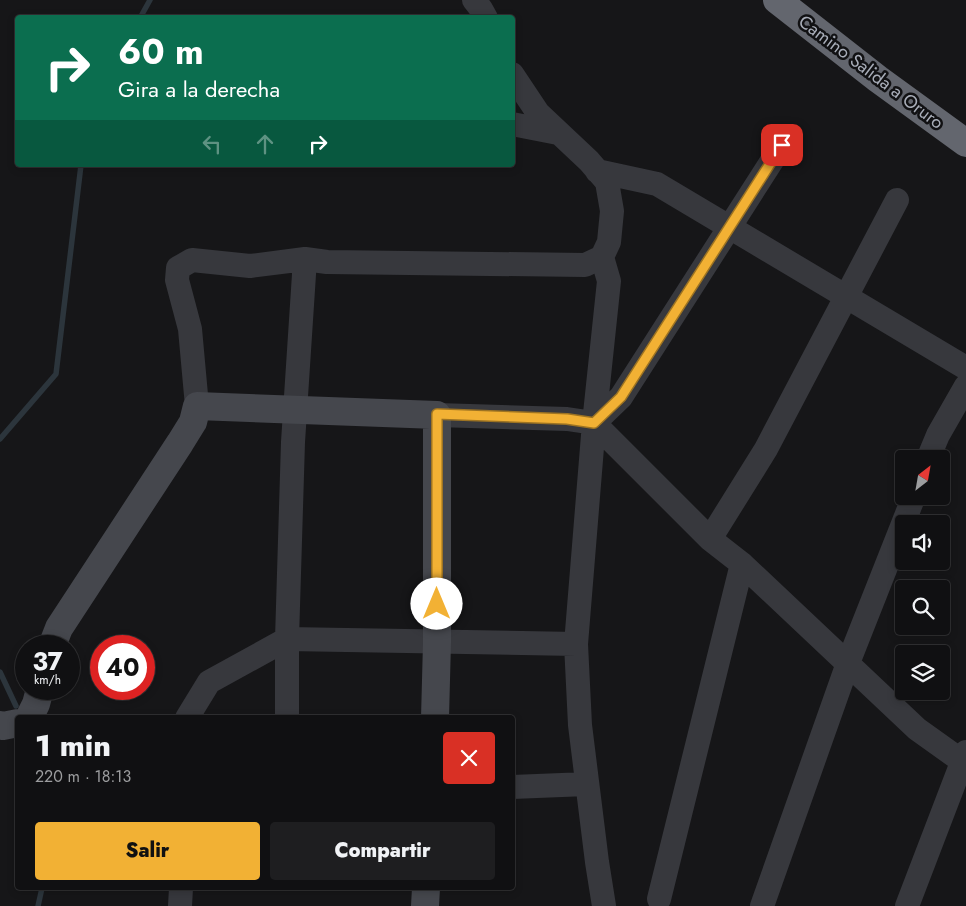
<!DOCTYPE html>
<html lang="es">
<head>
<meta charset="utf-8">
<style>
	body { margin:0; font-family:Jost,sans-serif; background:#1e1e20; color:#f1f3f6; height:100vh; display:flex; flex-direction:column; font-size:19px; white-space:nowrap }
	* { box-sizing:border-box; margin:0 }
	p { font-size:16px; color:#9c9d9f }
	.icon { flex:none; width:28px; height:28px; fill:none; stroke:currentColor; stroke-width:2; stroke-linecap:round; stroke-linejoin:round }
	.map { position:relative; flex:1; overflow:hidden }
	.panel { position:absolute; left:15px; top:715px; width:500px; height:175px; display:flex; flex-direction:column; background:#101012; border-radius:5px; box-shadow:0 2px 8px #0003,0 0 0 1px #303032 }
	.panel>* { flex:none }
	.top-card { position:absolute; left:15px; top:15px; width:500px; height:152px; border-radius:5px; box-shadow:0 2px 8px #0003,0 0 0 1px #303032; background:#0b6e4f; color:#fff; overflow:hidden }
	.needle { width:32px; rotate:31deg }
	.controls { position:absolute; left:895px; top:450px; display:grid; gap:10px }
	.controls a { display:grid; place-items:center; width:55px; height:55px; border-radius:5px; background:#101012; box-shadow:0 2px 8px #0003,0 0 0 1px #303032; font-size:25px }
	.speed { position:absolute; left:15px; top:635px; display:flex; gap:10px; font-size:25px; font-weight:700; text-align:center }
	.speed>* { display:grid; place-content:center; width:65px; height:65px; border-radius:50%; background:#101012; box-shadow:0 2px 8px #0003,0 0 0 1px #303032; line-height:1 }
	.speed small { font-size:12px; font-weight:400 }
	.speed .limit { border:8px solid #d22; background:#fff; color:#111 }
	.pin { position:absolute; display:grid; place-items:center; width:42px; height:42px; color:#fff; margin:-21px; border-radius:10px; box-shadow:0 2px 8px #0006 }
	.me { position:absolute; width:55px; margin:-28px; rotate:0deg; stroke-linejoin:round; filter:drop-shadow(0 0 4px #0008) }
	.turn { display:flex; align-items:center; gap:18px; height:105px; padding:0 20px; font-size:22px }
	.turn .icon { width:65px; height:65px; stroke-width:2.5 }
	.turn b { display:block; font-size:35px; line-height:42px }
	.lanes { display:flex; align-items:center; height:48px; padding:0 20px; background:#0003; justify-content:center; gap:25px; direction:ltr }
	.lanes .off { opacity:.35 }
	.round { display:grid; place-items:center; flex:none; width:52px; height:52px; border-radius:5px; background:#1e1e20 }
	.headline { display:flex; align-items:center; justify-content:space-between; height:85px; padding:0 20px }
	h1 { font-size:30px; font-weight:800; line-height:38px }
	.primary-button { display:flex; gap:10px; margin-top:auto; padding:10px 20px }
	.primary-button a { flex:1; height:58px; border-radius:5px; background:#f2b134; color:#111; font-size:20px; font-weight:800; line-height:58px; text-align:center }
	.primary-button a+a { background:#1e1e20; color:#f1f3f6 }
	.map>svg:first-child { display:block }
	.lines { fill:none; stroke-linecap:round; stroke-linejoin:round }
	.stream { stroke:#2c353c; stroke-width:5.5 }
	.street { stroke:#37383d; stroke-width:24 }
	.secondary { stroke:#45474d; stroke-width:28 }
	.highway { stroke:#63666e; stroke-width:28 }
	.route-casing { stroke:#9d7322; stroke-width:12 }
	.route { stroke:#f2b134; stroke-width:9 }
	.labels { text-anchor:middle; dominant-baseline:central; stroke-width:5; stroke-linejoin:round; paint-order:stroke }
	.street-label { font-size:18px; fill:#a8adb8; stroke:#111113 }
</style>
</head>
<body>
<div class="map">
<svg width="966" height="906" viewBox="0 0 966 906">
	<rect width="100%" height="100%" fill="#161618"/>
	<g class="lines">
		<!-- stream -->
		<path class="stream" d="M140,18L150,0
			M0,439L56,374L81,165
			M0,672L16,706
			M38,906L42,888"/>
		<!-- street -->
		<path class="street" d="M474,0L481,9L486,18
			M512,124L558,133
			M597,171L657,184L966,368
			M602,257L609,281L594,423L576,644L580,725L597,862L604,906
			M197,406L190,329L177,280L178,268L192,260L250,266L305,259L327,262L585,265L602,257L609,242L612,211L607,182L589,161L538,113L512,74
			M437,415L567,419L594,423L710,539L742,564L917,729L966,764
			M594,423L621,397L782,145
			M928,459L938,435L966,386
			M710,539L766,449L897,200
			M187,718L209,682L287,639L576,644
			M287,718V639L293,442L305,259
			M512,787L587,784
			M659,899L742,564
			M180,906L181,888
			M762,906L848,663L914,496
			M907,906L966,752"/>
		<!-- secondary -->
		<path class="secondary" d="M52,646L59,628L180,443L193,422L197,406L437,415V642L435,718
			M29,718L36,704L40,689
			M0,725L3,726L18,723
			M425,906L426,888"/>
		<!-- highway -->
		<path class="highway" d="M777,0L878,79L966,143"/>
	</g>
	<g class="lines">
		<!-- route casing -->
		<g class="route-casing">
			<path id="route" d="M437,604V414L567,419L594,423L621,397L782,145"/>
		</g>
		<!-- route -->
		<use href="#route" class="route"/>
	</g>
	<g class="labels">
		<!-- street labels -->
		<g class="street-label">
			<text transform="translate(871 72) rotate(37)">Camino Salida a Oruro</text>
		</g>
	</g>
</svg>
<div class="controls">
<a><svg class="needle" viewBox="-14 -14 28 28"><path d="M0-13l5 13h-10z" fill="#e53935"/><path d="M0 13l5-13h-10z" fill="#9c9d9f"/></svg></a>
<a><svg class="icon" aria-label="sound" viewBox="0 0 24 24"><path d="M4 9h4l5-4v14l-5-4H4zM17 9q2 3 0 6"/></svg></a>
<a><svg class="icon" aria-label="search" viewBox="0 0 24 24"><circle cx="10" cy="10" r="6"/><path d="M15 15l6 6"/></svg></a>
<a><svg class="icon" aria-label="layers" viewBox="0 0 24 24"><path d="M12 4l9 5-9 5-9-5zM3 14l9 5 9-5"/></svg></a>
</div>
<div class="speed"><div>37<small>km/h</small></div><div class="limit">40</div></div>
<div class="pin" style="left:782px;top:145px;background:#d93025"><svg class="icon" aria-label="arrive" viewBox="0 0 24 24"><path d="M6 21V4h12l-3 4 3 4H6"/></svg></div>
<svg class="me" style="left:437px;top:604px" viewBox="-20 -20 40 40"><circle r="19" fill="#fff"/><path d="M0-13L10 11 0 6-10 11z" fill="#f2b134"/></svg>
<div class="top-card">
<div class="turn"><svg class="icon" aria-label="right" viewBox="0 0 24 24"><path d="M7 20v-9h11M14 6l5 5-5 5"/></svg><div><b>60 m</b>Gira a la derecha</div></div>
<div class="lanes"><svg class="icon off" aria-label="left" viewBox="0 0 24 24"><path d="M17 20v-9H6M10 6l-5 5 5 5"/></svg><svg class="icon off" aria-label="ahead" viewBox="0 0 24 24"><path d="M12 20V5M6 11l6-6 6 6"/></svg><svg class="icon" aria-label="right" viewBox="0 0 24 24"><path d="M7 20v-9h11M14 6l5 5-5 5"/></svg></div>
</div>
<section class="panel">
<div class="headline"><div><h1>1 min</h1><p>220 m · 18:13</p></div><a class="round" style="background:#d93025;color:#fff"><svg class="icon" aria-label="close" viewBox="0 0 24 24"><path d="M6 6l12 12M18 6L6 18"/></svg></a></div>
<div class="primary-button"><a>Salir</a><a>Compartir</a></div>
</section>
</div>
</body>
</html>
